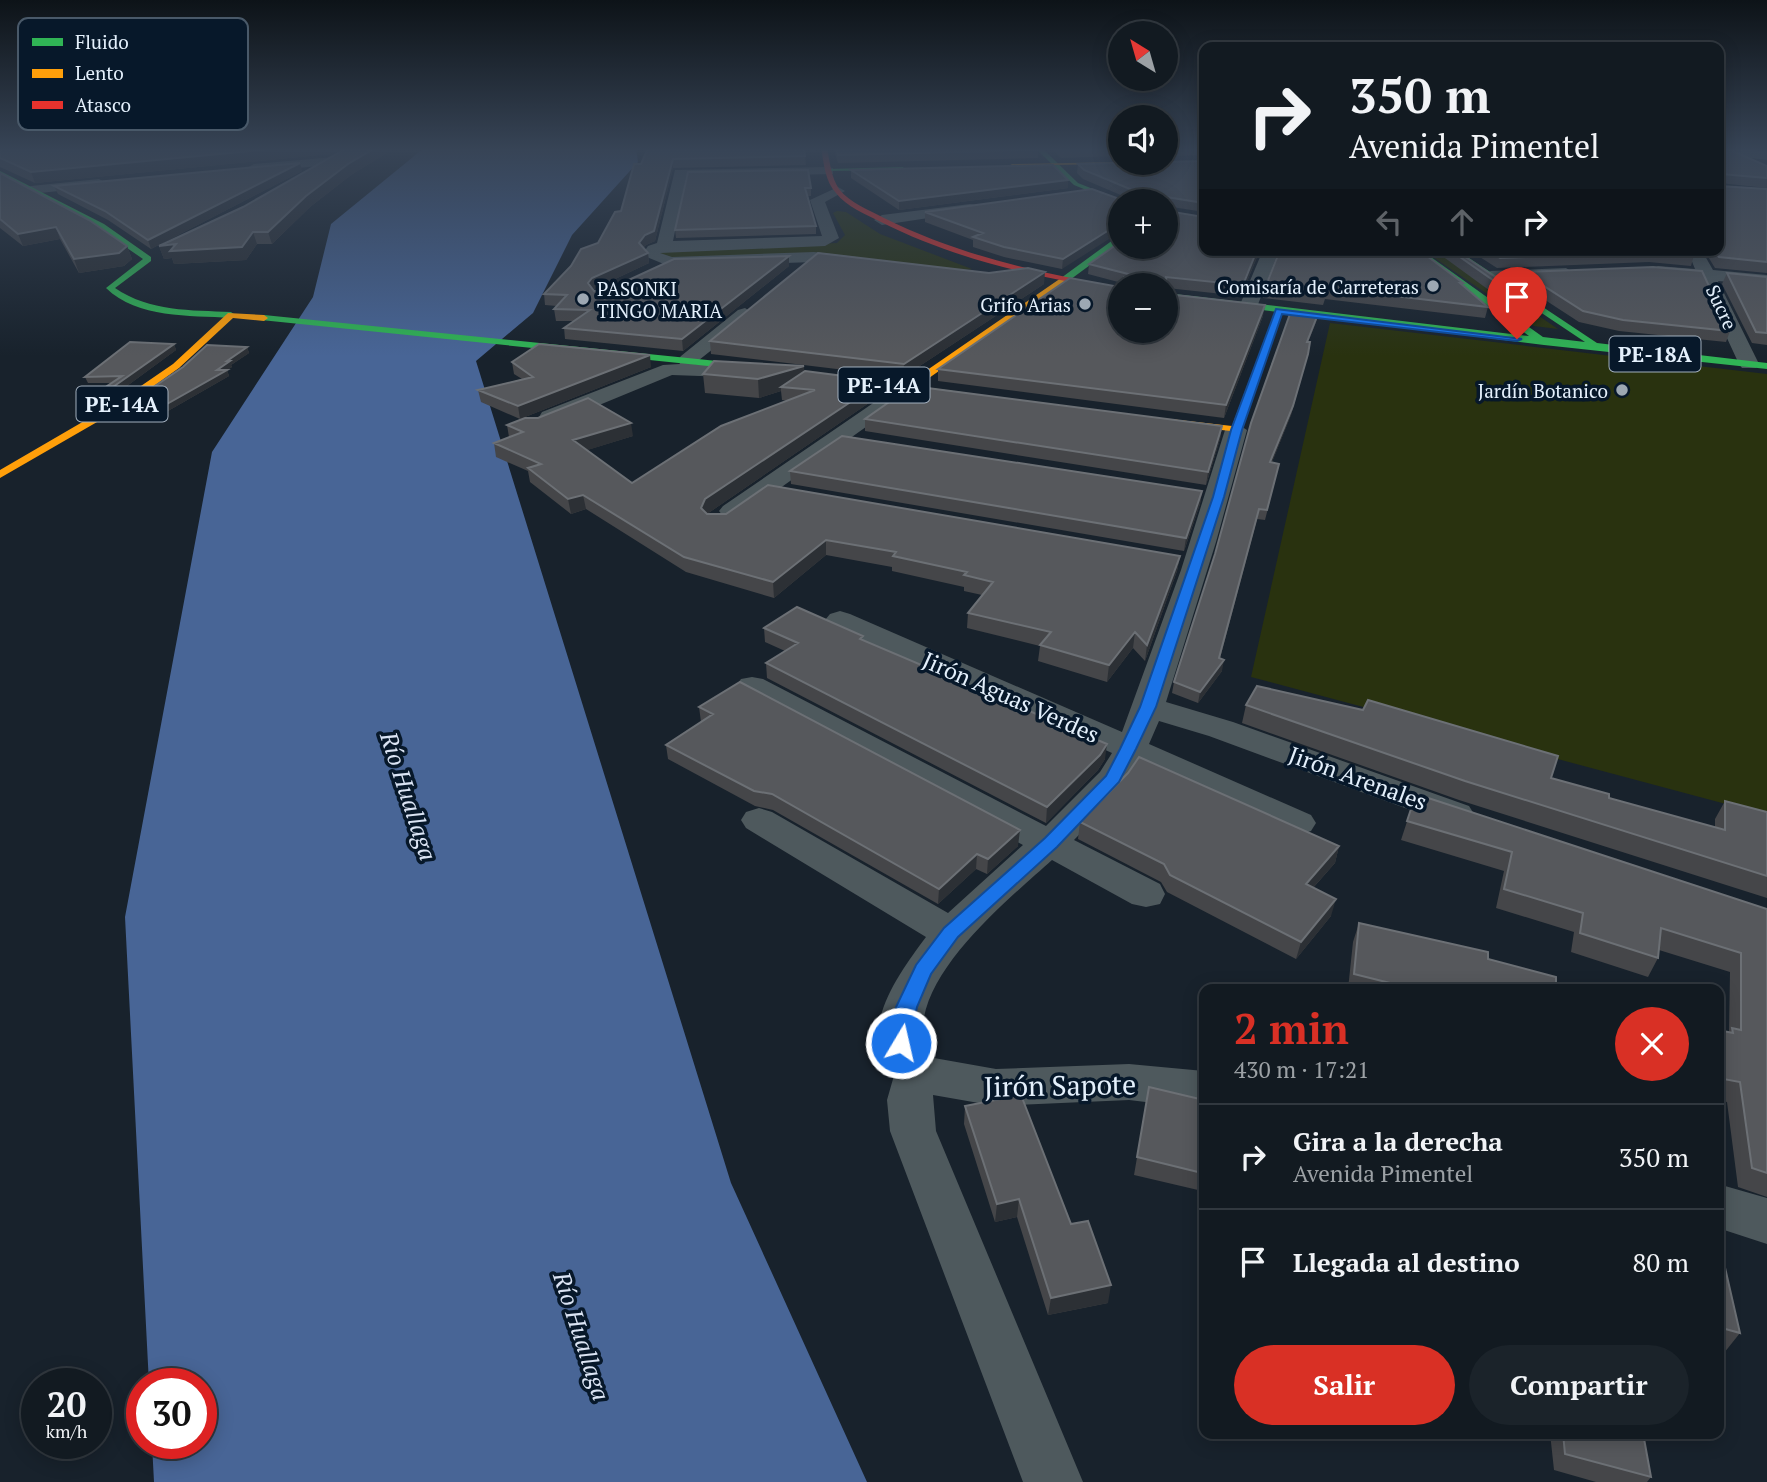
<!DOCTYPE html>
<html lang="es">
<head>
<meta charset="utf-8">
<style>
	body { margin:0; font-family:"PT Serif",serif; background:#1b232a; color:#f1f3f6; height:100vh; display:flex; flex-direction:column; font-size:26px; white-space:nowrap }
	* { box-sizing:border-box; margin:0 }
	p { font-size:23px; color:#9ca1a5 }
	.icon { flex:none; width:38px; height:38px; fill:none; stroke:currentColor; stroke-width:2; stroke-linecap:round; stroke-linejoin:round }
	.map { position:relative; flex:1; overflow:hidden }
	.panel { position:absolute; left:1199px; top:984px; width:525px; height:455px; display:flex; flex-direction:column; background:#121a21; border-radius:14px; box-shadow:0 4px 18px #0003,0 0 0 2px #31383f }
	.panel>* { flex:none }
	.banner { position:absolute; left:1199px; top:42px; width:525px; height:214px; border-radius:14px; box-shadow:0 4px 18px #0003,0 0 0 2px #31383f; background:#121a21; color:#f1f3f6; overflow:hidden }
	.needle { width:46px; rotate:323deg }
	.buttons { position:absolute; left:1108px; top:21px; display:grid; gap:14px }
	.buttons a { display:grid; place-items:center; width:70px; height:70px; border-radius:50%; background:#121a21; box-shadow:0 4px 18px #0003,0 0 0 2px #31383f; font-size:35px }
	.speed { position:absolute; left:21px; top:1368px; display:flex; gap:14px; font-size:35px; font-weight:700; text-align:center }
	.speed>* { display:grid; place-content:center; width:91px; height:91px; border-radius:50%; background:#121a21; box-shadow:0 4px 18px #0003,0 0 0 2px #31383f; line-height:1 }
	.speed small { font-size:18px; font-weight:400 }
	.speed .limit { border:10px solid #d22; background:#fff; color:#111 }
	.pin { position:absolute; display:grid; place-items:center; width:60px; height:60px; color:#fff; margin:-72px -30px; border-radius:50% 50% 50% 0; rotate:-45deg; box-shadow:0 0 7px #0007 }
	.pin .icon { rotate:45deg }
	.me { position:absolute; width:77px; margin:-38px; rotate:9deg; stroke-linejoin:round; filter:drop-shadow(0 0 5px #0008) }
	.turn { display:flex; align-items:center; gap:24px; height:147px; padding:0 35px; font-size:32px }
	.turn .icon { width:91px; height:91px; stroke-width:2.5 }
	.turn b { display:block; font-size:49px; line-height:60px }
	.lanes { display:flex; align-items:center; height:66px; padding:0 35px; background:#0003; justify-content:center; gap:35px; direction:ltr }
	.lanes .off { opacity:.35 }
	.round { display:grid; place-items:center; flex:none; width:74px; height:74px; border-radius:37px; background:#1b232a }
	.head { display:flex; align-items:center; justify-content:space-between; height:119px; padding:0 35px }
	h1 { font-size:42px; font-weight:800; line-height:52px; color:#d93025 }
	.primary-button { display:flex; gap:14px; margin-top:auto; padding:14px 35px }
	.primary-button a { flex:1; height:80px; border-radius:42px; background:#d93025; color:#fff; font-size:28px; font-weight:800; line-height:80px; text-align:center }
	.primary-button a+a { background:#1b232a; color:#f1f3f6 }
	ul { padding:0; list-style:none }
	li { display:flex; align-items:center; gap:21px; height:105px; padding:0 35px; border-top:2px solid #31383f }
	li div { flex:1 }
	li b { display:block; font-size:26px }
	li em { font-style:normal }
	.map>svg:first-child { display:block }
	.green { fill:#29320f }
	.water { fill:#486596 }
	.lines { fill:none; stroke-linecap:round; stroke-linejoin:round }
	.street { fill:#4e595d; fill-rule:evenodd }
	.fast { fill:#30b455; fill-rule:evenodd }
	.slow { fill:#ff9f0a; fill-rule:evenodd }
	.jam { fill:#e5322d; fill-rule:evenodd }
	.wall { fill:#454649 }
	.shaded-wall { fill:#2c3035 }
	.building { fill:#56585c; stroke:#6c7075; stroke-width:2 }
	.route { fill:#1a73e8; stroke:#114b97; stroke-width:2 }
	.poi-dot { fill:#9da8b3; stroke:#07182a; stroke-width:2.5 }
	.labels { text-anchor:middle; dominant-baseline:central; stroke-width:7; stroke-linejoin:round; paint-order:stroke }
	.far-poi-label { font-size:19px; fill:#e4f0fc; stroke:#07182a; text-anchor:end }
	.far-street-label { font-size:19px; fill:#e4f0fc; stroke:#07182a }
	.shield { fill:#07182a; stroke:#a2afbd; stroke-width:2 }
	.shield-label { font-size:21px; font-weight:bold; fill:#e4f0fc }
	.street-label { font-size:23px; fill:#e4f0fc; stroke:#07182a }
	.water-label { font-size:24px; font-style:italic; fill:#dbe4f4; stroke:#07182a }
	.near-street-label { font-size:28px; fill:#e4f0fc; stroke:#07182a }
	.key { fill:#07182a; stroke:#495969; stroke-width:2 }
	.key-label { font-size:19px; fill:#e4f0fc }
</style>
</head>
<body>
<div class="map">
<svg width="1767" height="1482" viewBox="0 0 1767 1482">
	<rect width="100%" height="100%" fill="#18222c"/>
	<!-- green -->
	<path class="green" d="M837,211L846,212L880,234L972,269L961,271L825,254L677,259L658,255L660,252L837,243L845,235L833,213Z
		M1423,250H1442L1558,329L1534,326Z
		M1330,323L1767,374V815L1251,677Z"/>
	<!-- water -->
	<path class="water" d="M424,148H636L638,162L572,235L533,313L476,361L731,1183L867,1482H154L152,1444H201V1384H149L125,917L212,452L313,297L331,224Z"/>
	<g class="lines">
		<!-- street -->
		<path class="street" d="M1735,148L1767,152V160L1730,155L1729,152Z
			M335,157L340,158V164L254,172L247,168L254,164Z
			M828,167L833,168V174L686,177L673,241L822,236L810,200L838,187L845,191L825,202L839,238L825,246L660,253L672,257L814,252L864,258V266L814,262L671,267L642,255L648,246L657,243L675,170Z
			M99,179L106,183L104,186L31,194L24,190L31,186Z
			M970,204L975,205V211L882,225L874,220L882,215Z
			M1263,250H1279L1257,307L1248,312L1242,311L1239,307Z
			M1699,254L1705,256L1713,270L1767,275V285L1718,281L1759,364L1756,368H1742L1739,364L1700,280L1658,276L1650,271L1658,266L1695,269L1691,259Z
			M1566,268L1574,273L1572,277L1491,281L1482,276L1491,271Z
			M745,308L754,314L752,318L694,364L749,368L756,370L759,374L756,378L672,375L558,422H542L539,417L542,412L663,365L680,364L678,360L681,356L738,310Z
			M908,382L915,384L918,388L915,392L741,516H723L719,511L723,506L901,384Z
			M1236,423L1247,430L1216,542L1166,702L1233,722L1469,806L1474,814L1469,822L1456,826L1443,822L1209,736L1159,721L1149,744L1311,815L1316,823L1311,831L1298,835L1285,831L1139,765L1124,788L1074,840L1160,884L1165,894L1160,904L1146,907L1132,904L1052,860C1009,899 915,974 923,1040C924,1046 930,1053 934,1058L996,1069L1129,1064L1204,1071V1109L1129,1100L996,1106L933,1095L936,1131L1083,1482H1023L890,1131L887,1100L895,1072C890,1064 880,1052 879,1042C874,1006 906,964 926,937L746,828L741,820L746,812L759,808L772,812L948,913L1023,845L741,693L736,686L741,679L752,677L763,679L1046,826L1100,772L1112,753L830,626L825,620L830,614L840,611L850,614L1122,732L1181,570L1225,430Z
			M1718,1184L1767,1198V1244L1718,1228Z"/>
		<!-- fast -->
		<path class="fast" d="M1035,148H1042L1078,183L1123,201L1118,203L1074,185Z
			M903,167L905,170L825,171L828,169Z
			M0,171L104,224L151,257V261L115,288C150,312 191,310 231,312L235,315L231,318C189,315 138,319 106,288L143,259L98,228L0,176Z
			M1117,237H1120V243L1067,282H1061V278Z
			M1412,250H1421L1543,337L1585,342L1447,250H1457L1597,343L1767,363V369L1544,345L1166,298V293L1529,336Z
			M264,315L767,366L772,369L767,372L261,320V316Z
			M830,375L961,392L966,395L961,398L827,380V376Z"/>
		<!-- slow -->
		<path class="slow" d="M1120,162L1160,163L1009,166L1012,164Z
			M1061,278L1068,280L912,390H904V386Z
			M1276,309L1283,311L1240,432L1166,424L1165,422L1170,419L1232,426Z
			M228,313L264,315L268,318L264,321L233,318L179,368L130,403L0,478V470L122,399L173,364Z"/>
		<!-- jam -->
		<path class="jam" d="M821,148H827C830,162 831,177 839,189C850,203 869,210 884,218C959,255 1038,273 1120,287V291C1037,277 956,260 881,222C865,214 847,207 836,193C825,181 824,164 821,148Z"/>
	</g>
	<!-- wall -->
	<path class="wall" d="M0,148H342L330,154L35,183L0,167Z
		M347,148H395L351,175L310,207L272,244H257L246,260L174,264L172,258L164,259L159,246L243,207Z
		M648,148L805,156L806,165L673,168L655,241L646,245L643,248L648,253L649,263L594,289V291L607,290L789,266L683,351L565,339L564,328L574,321H556L554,309L557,306L545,305L544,294L598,243L621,211Z
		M808,148H816L815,153Z
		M833,148H1036L1038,150V158L838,163Z
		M1051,148H1120V156L1061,158Z
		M1166,148H1204V155L1166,156Z
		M1718,148L1767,166V188L1720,183L1719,186L1767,189V273L1715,268L1707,255L1700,252L1694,255L1691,266L1649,262L1497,268L1469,250H1718Z
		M1204,161V212L1166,206L1167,211L1204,250H1260L1241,296L1167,288V294L1263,316L1224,418L938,381V369L1120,331L1122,283L1088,274L1089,264L1166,247L1120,201L1062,269L1004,257L973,247V240L925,222V212L1122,200L1123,196L1083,179L1077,173L1078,164Z
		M851,170L1068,180V188L899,210L851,178Z
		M302,171L151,249L108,220L58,194L54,186Z
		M688,172L811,188V196H808L816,226V234L676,238L675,230Z
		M0,173L127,246L132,259L124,266L79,273L60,239L23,246L0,228Z
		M1434,250H1455L1509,286L1505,297L1497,296Z
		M1522,272L1730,331L1726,342L1619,331L1579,322L1519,283Z
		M1727,273L1767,277V345L1752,343L1722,284Z
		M1463,283V285L1488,307L1485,318L1325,299L1323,305L1263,298L1265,288Z
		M1044,284L903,377L711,354L710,341Z
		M1318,314L1316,322L1308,342L1306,362L1291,415L1272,462L1279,464L1277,473L1265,520L1257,519L1220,658L1222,671L1198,703L1172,693L1174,682Z
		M174,344L176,350L116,394L80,412L112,383H88L85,377Z
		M247,347L249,353L231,365L232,367L227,370L229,376L161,415L127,414L124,407Z
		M512,362L651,367L520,419L481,402L478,390L522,379L514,374Z
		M804,372L882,381V394L707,514L1180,556L1177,571L1145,661L1133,648L1107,682L1038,661L1040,646L967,628L968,613L982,595L964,591V587L892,571V567L826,555L774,598L686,572L586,509L571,514L530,482L528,471L496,457L494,443L509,437L507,425L633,436L587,450L632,483L788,401L782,400L781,391L759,398L705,393L703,374Z
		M865,419L1222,426L1220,439L1206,485L865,431Z
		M790,471L1202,491L1200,504L1184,551L791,484Z
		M764,628L863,640L1105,759L1098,770L1046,823L767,678L766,663L785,651L765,642Z
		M1246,705L1551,778L1609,798L1715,828V819L1725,801L1767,812V898L1459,800L1242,723Z
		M699,707L1018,846L987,874L976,869L938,904L773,810L755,806L668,759L666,745L701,722Z
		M1416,794L1767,909V1197L1738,1187L1727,1102L1718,1100V1030L1729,1032L1730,972L1659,950L1658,958L1648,977L1571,952L1574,932L1496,908L1504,871L1401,840Z
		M1080,822L1339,846L1335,863L1313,888L1331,916L1296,959L1167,892L1161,882L1078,839Z
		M1359,923L1488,959L1556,989H1348L1353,942Z
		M1146,1105L1202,1173L1198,1190L1134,1175Z
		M965,1106L1071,1224L1108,1303L1048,1315L1017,1217L995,1222L964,1124Z
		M1204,1170V1232L1202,1177Z
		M1718,1237L1740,1333L1720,1358H1718Z
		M1550,1433H1643L1651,1477L1647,1482H1596L1554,1470Z"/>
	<!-- shaded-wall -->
	<path class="shaded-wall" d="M282,148H342L330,154L35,183L31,172Z
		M375,148H395L351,175L310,207L272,244L268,232L306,196L348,164Z
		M673,159V168L655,241L646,245L640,254L639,243L645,235Z
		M300,163L302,171L151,249L148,240Z
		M1068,180V188L899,210V201Z
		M1120,223V232L1062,269L1063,259Z
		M56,227L60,239L23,246L18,234Z
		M253,232L257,244L246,260L174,264L172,258L164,259L159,246Z
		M127,246L132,259L124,266L79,273L74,259Z
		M1257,250H1260L1241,296L1243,285Z
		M1691,250H1700L1693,256Z
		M648,253L649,263L594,289L590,293L588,283L592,278Z
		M789,256V266L683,351L682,339Z
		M1045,272L1044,284L903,377L904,364Z
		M1265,305L1263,316L1224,418L1226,405Z
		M1318,314L1316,322L1305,350L1307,342Z
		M174,344L176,350L116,394L80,412L77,406Z
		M247,347L249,353L231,365L232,367L227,370L229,376L161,415L158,409L217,370L227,361Z
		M1308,354L1291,415L1268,472L1270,462Z
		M650,355L651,367L520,419L518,406Z
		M804,366L805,384L781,387V391L759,398L758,379Z
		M882,381V394L707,514L701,508L705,499Z
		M631,423L633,436L575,454L573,440Z
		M1222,426L1220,439L1206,485L1208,472Z
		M1202,491L1200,504L1184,551L1186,538Z
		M583,495L586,509L571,514L568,499Z
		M1259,509L1257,519L1217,669L1219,658Z
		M826,540V555L774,598L773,582Z
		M1180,556L1177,571L1145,661L1147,645Z
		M1135,632L1133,648L1107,682L1109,665Z
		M1224,660L1222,671L1198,703L1200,692Z
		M1107,744L1105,759L1098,770L1046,823L1047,807Z
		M1020,830L1018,846L987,874L988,859Z
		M1339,846L1335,863L1301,901L1306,884Z
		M977,854L976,869L938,904L939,889Z
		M1336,899L1331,916L1296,959L1301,942Z
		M1019,1199L1017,1217L995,1222L997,1204Z
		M1111,1285L1108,1303L1048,1315L1051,1298Z"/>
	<!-- building -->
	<path class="building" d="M0,148H282L31,172L0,158Z
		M347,148H375L348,164L306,196L268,232H253L242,247L170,251L176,244L159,246L243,207Z
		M648,148H804L805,156L673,159L654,231L645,235L639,243L648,253L592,278L588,283L594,291L607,290L674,259L789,256L682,339L564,328L590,310L554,309L567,295L544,294L571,266L581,249L598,243L615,212L621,211L634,164H641Z
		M836,148H1036L1038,150L838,155Z
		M1061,148H1113L1062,149Z
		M1718,148H1726L1767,166V178L1721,174L1719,186L1767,189V262L1719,257L1714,250H1718Z
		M1204,161V203L1166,197L1167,211L1204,217V250H1257L1243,285L1166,277L1167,294L1265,305L1226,405L938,369L1070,278L1120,287V331H1166V285H1121L1124,277L1132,275L1089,264L1120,242V247H1166V201H1120V223L1063,259L1004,247L973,237L983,233L925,212L1092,189L1122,200L1124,194L1131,193L1130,189L1084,170L1078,164Z
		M300,163L148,240L105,211L54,186Z
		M1053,165L1068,180L899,201L851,170Z
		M808,170L811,188H805L816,226L675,230L688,172Z
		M0,173L89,220L127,246L119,253L74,259L56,227L18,234L0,219Z
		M1280,250H1419L1463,283H1460L1488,307L1328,288L1325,294L1265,288Z
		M1450,250H1455L1509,286L1500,285Z
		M1488,250H1693L1695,256L1653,252L1500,258Z
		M818,253L989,273L1028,268L1045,272L904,364L710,341Z
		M1653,267L1702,271L1730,331L1623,320L1583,311L1522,272Z
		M1727,273L1767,277V333L1756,332Z
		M1291,311L1318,314L1307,342H1310L1308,354L1293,406L1270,462L1279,464L1267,510L1259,509L1219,658L1224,660L1200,692L1174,682L1215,554L1251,423Z
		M130,342L174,344L113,387L77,406L122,376L85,377Z
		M539,344L650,355L518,406L478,390L533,377L512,362Z
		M207,345L247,347L227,361H230L217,370H227L158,409L124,407L183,367Z
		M714,361L804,366L758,379L703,374Z
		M805,371L882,381L705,499L701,508L707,514H726L768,485L1180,556L1147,645L1135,632L1109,665L1040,645L1051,632L968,613L993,582L964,575L967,572L893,556L896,552L826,540L773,582L684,557L583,495L568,499L528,468L541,464L494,443L523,432L507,425L525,418H538L588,398L631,423L573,440L632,483L721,426L815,390L781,387Z
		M912,386L1222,426L1208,472L865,419Z
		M842,436L1202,491L1186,538L790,471Z
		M797,607L863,636L860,639L1107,744L1100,755L1047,807L766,663L798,643L764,628Z
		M740,682L1020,830L988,859L977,854L939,889L772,794L754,791L666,745L713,714L699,707Z
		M1257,686L1363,710L1368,700L1558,756L1551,778L1609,794V798L1725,830V801L1767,812V876L1465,781L1246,705Z
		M1139,757L1339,846L1306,884L1336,899L1301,942L1170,875L1164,864L1080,822L1128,773Z
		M1416,794L1767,909V1173L1752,1168L1740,1082L1718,1078V1030L1733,1033L1732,1028L1741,1030V953L1661,928L1658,958L1580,933L1583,913L1504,889L1512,852L1407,821Z
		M1359,923L1488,952V959L1556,977V989H1414L1354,974Z
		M1149,1087L1204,1100V1159L1202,1173L1137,1157Z
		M1021,1095L1071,1224L1088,1221L1111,1285L1051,1298L1019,1199L997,1204L965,1106Z
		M1718,1237L1740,1333L1718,1327Z
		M1563,1433H1643L1651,1477L1565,1454Z"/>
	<!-- sky -->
	<linearGradient id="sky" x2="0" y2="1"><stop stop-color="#0d1318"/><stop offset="0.42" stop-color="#374456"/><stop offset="1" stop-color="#374456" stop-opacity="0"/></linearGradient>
	<rect width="1767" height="356" fill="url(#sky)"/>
	<!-- route -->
	<path class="route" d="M1276,309L1522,339L1517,341L1282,314L1242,430L1224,497L1156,707L1136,749L1119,782L1057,847L958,937L931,974L917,1007L908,1049H893L890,1043L896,1007L916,965L944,928L1045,838L1106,776L1120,749L1140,707L1213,497L1231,430Z"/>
	<!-- markers -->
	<g class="poi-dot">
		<circle cx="1433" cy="286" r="7"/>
		<circle cx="583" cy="299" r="7"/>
		<circle cx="1085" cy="304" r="7"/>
		<circle cx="1622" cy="390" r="7"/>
	</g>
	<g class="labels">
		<!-- far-poi labels -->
		<g class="far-poi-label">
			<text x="1419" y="286">Comisaría de Carreteras</text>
			<text x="597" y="288" text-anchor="start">PASONKI<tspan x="597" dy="22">TINGO MARIA</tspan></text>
			<text x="1071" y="304">Grifo Arias</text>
			<text x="1608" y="390">Jardín Botanico</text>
		</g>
		<!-- far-street labels -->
		<g class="far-street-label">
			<text transform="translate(1722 307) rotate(65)">Sucre</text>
		</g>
		<!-- shield labels -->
		<g class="shield">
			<rect x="1609.5" y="336.5" width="91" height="35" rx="5"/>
			<rect x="838.5" y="367.5" width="91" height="35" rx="5"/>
			<rect x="76.5" y="386.5" width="91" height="35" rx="5"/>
		</g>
		<g class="shield-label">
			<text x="1655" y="354">PE-18A</text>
			<text x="884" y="385">PE-14A</text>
			<text x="122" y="404">PE-14A</text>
		</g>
		<!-- street labels -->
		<g class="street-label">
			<text transform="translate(1011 697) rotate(24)">Jirón Aguas Verdes</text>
			<text transform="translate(1358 778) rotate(20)">Jirón Arenales</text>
		</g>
		<!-- water labels -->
		<g class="water-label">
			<text transform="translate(409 796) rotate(72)">Río Huallaga</text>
			<text transform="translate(582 1336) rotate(72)">Río Huallaga</text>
		</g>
		<!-- near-street labels -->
		<g class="near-street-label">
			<text transform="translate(1060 1085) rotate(-1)">Jirón Sapote</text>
		</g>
	</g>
	<!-- legend -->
	<rect x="18" y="18" width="230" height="112" rx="10" class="key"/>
	<rect x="32" y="38" width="31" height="8" fill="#30b455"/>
	<rect x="32" y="69" width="31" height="9" fill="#ff9f0a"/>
	<rect x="32" y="101" width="31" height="8" fill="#e5322d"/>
	<g class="key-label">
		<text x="75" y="49">Fluido</text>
		<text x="75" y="80">Lento</text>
		<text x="75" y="112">Atasco</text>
	</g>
</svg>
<div class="buttons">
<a><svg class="needle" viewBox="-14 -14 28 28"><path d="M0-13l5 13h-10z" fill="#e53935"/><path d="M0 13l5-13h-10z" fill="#9ca1a5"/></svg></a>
<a><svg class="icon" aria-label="sound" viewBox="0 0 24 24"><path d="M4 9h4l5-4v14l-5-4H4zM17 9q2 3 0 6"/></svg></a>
<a>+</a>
<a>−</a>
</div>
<div class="speed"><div>20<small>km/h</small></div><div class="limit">30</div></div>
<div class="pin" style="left:1517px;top:339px;background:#d93025"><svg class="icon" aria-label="arrive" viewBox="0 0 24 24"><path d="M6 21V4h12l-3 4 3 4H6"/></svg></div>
<svg class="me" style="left:901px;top:1043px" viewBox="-20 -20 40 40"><circle r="17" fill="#1a73e8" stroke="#fff" stroke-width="3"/><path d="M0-11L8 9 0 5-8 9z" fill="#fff"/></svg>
<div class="banner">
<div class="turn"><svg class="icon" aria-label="right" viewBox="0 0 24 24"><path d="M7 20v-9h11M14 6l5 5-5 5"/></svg><div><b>350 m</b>Avenida Pimentel</div></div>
<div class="lanes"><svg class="icon off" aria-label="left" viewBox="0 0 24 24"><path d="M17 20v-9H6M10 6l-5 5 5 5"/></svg><svg class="icon off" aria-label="ahead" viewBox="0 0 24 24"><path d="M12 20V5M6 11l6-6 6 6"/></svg><svg class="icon" aria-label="right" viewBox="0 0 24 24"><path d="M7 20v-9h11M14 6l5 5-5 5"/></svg></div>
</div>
<section class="panel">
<div class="head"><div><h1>2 min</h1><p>430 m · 17:21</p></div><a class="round" style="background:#d93025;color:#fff"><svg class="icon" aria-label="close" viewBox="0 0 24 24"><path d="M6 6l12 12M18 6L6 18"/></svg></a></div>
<ul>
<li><svg class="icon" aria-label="right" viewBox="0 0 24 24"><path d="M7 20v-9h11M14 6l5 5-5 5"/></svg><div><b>Gira a la derecha</b><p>Avenida Pimentel</p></div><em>350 m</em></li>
<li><svg class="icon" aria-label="arrive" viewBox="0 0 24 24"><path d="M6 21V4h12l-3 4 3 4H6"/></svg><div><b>Llegada al destino</b></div><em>80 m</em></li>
</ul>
<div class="primary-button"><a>Salir</a><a>Compartir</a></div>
</section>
</div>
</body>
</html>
